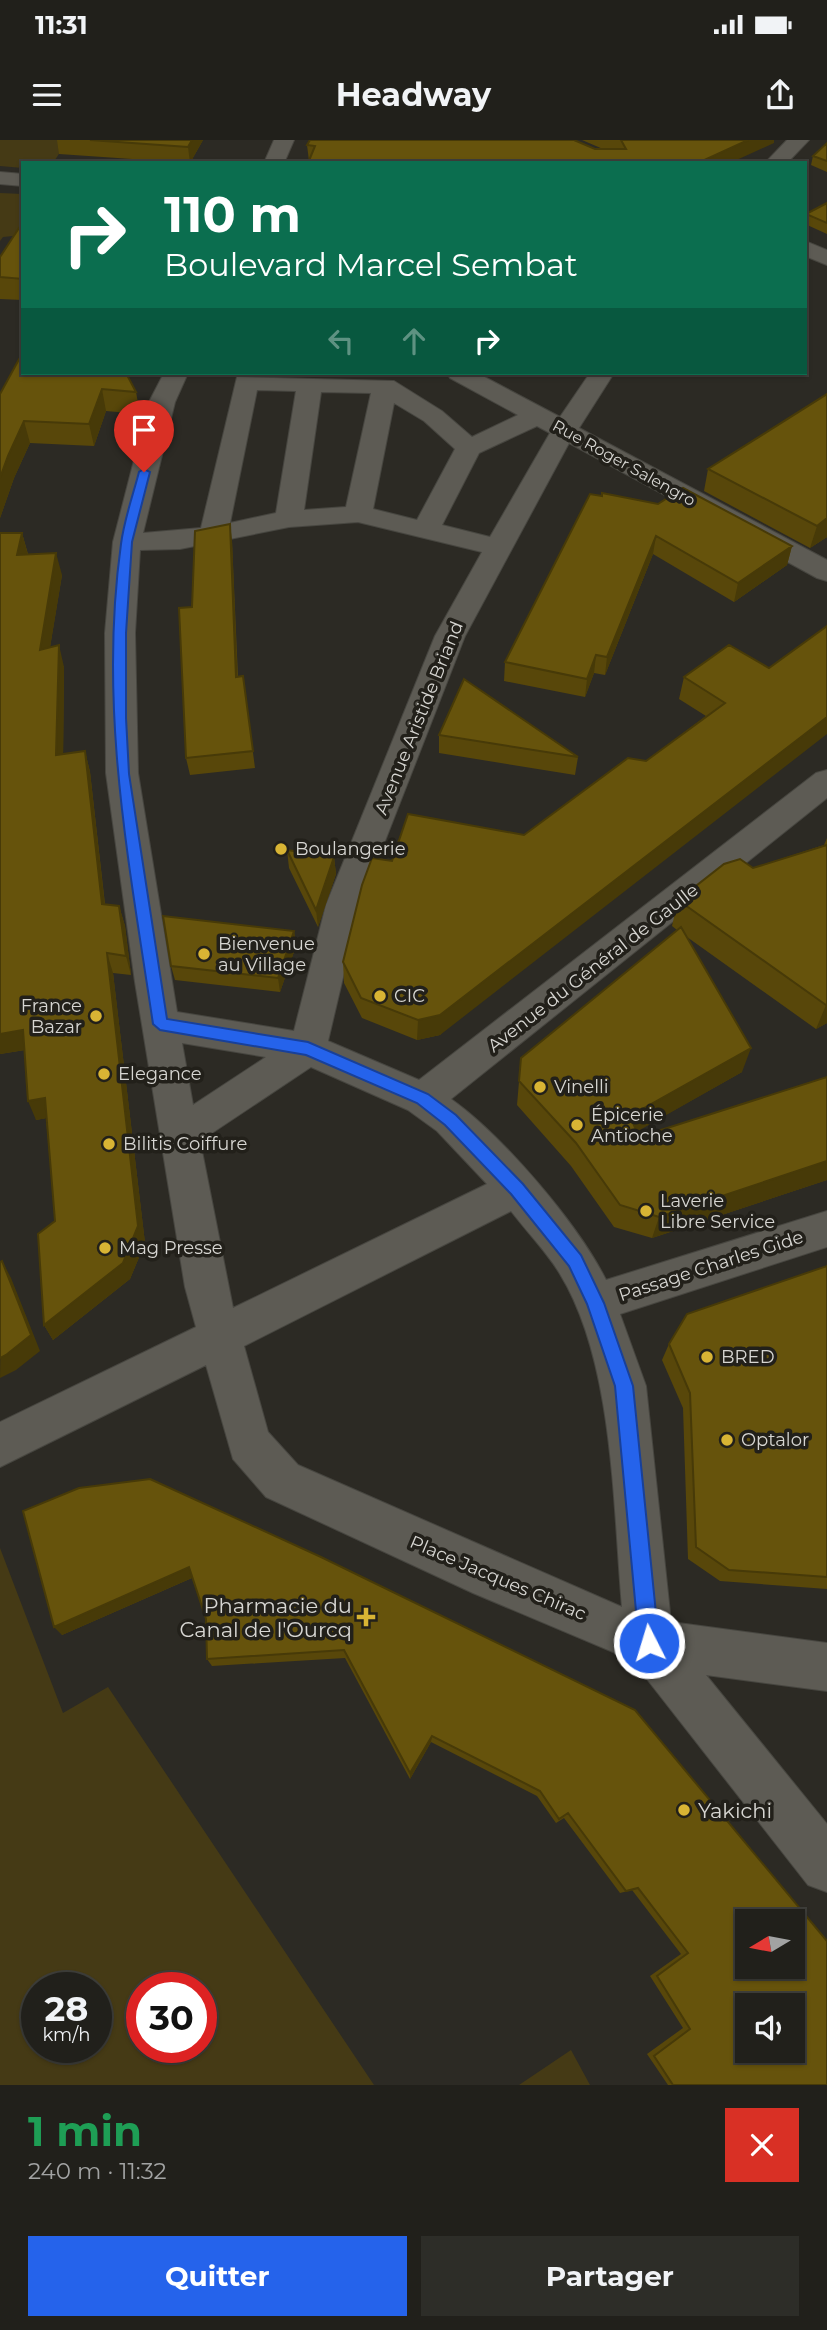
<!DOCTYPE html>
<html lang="fr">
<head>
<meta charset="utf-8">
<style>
	body { margin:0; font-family:Montserrat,sans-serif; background:#2d2d28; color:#f1f3f6; height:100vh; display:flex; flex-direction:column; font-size:26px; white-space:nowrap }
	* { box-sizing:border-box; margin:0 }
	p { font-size:23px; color:#a2a3a3 }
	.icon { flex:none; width:38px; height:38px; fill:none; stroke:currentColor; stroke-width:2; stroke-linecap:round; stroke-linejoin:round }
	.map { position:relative; height:1945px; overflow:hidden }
	.details { display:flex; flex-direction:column; background:#21201b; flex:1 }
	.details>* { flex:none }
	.guide { position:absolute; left:21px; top:21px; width:786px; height:214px; border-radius:0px; box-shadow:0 2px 5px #0004,0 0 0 2px #3e3e3a; background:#0b6e4f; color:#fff; overflow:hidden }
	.needle { width:46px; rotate:260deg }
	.buttons { position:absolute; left:735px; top:1769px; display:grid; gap:14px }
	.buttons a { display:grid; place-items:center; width:70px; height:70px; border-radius:0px; background:#21201b; box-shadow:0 2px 5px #0004,0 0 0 2px #3e3e3a; font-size:35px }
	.speed { position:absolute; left:21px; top:1832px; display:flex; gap:14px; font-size:35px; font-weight:700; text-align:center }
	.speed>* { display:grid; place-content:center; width:91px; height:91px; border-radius:50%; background:#21201b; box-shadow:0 2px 5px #0004,0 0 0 2px #3e3e3a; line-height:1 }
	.speed small { font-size:18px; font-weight:400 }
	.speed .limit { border:10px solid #d22; background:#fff; color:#111 }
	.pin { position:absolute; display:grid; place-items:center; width:60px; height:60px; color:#fff; margin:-72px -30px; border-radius:50% 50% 50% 0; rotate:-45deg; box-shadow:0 0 7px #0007 }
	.pin .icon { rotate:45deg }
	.me { position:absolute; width:77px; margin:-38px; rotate:355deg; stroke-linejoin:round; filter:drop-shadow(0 0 5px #0008) }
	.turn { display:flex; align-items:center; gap:24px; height:147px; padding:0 28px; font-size:32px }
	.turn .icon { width:91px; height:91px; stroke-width:2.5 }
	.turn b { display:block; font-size:49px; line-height:60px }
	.lanes { display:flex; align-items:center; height:66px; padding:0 28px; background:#0003; justify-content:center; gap:35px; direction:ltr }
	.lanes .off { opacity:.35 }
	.round { display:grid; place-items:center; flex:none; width:74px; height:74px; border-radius:0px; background:#2d2d28 }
	.overview { display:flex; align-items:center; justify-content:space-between; height:119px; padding:0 28px }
	h1 { font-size:42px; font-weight:700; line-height:52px; color:#1e9e55 }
	.cta { display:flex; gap:14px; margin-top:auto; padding:14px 28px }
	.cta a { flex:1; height:80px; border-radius:0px; background:#2563eb; color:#fff; font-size:28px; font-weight:700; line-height:80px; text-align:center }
	.cta a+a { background:#2d2d28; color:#f1f3f6 }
	.status { display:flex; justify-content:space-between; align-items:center; height:49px; padding:0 35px; background:#21201b; direction:ltr }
	.status svg { height:19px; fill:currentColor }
	header { display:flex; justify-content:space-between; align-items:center; height:91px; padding:0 28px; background:#21201b; font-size:32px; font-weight:700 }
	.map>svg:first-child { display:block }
	.green { fill:#453a15; fill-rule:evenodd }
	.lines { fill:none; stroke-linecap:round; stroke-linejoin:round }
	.minor-casing { stroke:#474640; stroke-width:2 }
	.minor { fill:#5d5b54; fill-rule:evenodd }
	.wall { fill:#58470a }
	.shaded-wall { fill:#473a08 }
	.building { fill:#66530c; stroke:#473a08; stroke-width:2; fill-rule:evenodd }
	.route { fill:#2563eb; stroke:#184099; stroke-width:2 }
	.poi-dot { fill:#d8b434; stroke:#22201a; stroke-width:2.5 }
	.labels { text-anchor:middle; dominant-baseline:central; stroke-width:7; stroke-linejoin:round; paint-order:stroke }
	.far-street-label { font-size:16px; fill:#d7d6d2; stroke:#22201a }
	.street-label { font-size:18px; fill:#d7d6d2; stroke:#22201a }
	.poi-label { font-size:18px; fill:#d7d6d2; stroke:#22201a; text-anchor:start }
	.near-poi-label { font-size:21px; fill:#d7d6d2; stroke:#22201a; text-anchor:end }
</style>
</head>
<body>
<div class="status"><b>11:31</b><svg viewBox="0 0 49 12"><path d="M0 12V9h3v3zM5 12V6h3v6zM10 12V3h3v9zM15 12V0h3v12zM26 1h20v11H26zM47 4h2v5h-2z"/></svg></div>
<header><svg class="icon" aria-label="menu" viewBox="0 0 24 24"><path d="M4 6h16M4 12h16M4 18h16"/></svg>Headway<svg class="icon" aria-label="share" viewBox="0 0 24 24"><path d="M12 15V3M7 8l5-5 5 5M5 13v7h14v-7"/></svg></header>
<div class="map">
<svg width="827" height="1945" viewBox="0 0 827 1945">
	<rect width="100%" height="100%" fill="#2c2a24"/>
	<!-- green -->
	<path class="green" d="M0,0H68L53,23H23V28L0,26Z
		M0,53L23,54V95L3,97L0,101Z
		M0,1408L63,1573L108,1547L374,1945H0ZM96,1848V1908H37V1848ZM142,1848H201V1908H142Z
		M571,1910L590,1945H519Z"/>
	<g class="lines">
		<!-- minor casing -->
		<g class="minor-casing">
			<path id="minor" d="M274,0H294L284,23H264Z
				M787,0H809L787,23H765Z
				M0,32L23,34V46L0,44Z
				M805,101L827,110V125L805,116Z
				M164,233H188L175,262L143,393L201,388L237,237L394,241L442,271L472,297L518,275L450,238L447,233H477L560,277L590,233H614L579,288L827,420V441L817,438L569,303L465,496L360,765L328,901L419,940L816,633L827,630V658L451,959C502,995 578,1084 606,1140L827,1071V1107L620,1174L646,1246L671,1482L827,1503V1551L706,1535L827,1684V1752L808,1745L632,1520L473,1453L266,1357L233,1319L206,1225L0,1327V1282L196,1187L185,1147L135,842L106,633L105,493L113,402L149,262ZM257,250L296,251L276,373L230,383ZM321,252L371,253L346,367L304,370ZM394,263L424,281L455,309L417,380L373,369ZM537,286L550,293L490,397L442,385L479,313ZM358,382L482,412L435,496L326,765L294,891L177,872L138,633L135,493L140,410L180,409L289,387ZM182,903L266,917L193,965ZM311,927L408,970L437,991L487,1044L233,1168L200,1001ZM511,1071C527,1092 547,1112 560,1134C614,1222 613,1366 622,1467L298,1325L268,1292L244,1206Z"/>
		</g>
		<!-- minor -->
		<use href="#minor" class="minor"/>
	</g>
	<!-- wall -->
	<path class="wall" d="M57,0H203L190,23L59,14Z
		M582,0H774V3L309,21L307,5L603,9Z
		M827,3V32L811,25L813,16Z
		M827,63V94L805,84L806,74Z
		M23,85V160L0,159V137Z
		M23,212L136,252L140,274L106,271L94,306L30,303L14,338L0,378V254Z
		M827,254V397L810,408L704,351L708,329Z
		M590,354L792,406L787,425L734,462L653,414L605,535L594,533L585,557L504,541L505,522Z
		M22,393L28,414L62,435L50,507L64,527L63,614L85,611L90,632L105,764L119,766L125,786L131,835L113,833L145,1103L130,1139L53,1200L44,1185L55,1081L46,978L36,980L25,910L0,914Z
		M232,401L238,537L243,536L255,628L190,635L186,618L192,467Z
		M769,528L440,895L417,900L362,878L344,843L343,822L392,721L524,695L646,621L706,576L679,559L684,537Z
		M439,595L578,617L575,635L439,613Z
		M827,698V883L816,889L687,797L742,932L637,991L639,997L827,937V1040L652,1098L614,1087L571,1026L517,965L521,918L677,790L672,786L678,760L753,728L824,705Z
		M287,710L334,717L336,734L318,787L289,728Z
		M294,791L296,806L280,852L175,840L171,826Z
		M827,1126V1449L720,1441L688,1419L683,1268L662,1220L669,1204Z
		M23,1371L635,1570L827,1945H668L647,1914L683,1888L650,1836L681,1814L632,1750L620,1753L564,1678L556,1683L537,1656L431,1602L410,1639L345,1518L212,1526L207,1519L206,1479L192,1438L62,1495Z"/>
	<!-- shaded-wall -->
	<path class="shaded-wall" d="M192,0H203L190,23L188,7Z
		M748,0H774V3L730,23H698Z
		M102,249L106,271L94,306L89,284Z
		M24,281L30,303L14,338L0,378V338L8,316Z
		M827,378V397L810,408L817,386Z
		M230,384L232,401L238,554L236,537Z
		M22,393L28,415H17Z
		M656,396L653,414L605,535L607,517Z
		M792,406L787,425L734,462L738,443Z
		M56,413L62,435L46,532L40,510Z
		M59,505L64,527L63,636L56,615Z
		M596,515L594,533L585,557L587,539Z
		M827,577V594L440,895L417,900L418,880Z
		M85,611L90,632L107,784L102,764Z
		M334,717L336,734L318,787L316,770Z
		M119,766L125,786L131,835L126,816Z
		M294,791L296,806L280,852L278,838Z
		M107,813L113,833L145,1103L130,1139L53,1200L44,1185Z
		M827,864V883L816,889L826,865Z
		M23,890L31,909L0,914V894Z
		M751,908L742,932L624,999L630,976Z
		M45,958L53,977L36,980L28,961Z
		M827,1021V1040L652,1098L659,1077Z
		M2,1121L11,1138L40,1211L16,1230L0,1238Z
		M189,1427L194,1437L62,1495L54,1487Z
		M432,1596L431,1602L410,1639V1633Z"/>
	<!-- building -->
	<path class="building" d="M90,0H192L188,7Z
		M310,0H574L595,9H626L621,0H748L698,23H308L315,6L307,5Z
		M827,3V21L813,16Z
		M827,63V83L806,74Z
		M21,85H23V139L0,137V117Z
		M23,212V233H126L136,252L102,249L89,284L24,281L8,316L0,338V254Z
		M827,254V378L817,386L708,329Z
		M683,348L792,406L738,443L656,396L607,517L596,515L587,539L505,522L590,354L602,356V353L658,364Z
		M230,384L236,537L243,536L253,611L186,618L179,468L192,467L195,391Z
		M0,393H22L17,415L56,413L40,510L59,505L56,615L85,611L102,764L119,766L126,816L107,813L138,1086L123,1123L44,1185L38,1094L55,1081L45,958L28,961L23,890L0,894Z
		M827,486V577L440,875L418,880L361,858L343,822L362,745L372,718L392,721L408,674L524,695L628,618L646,621L725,563L684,537L729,505L769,528Z
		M464,539L578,617L439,595Z
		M827,705V864L826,865L678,760L724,724L740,719L753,728Z
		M287,710L334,717L316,770Z
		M163,776L294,791L278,838L171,826Z
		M681,787L751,908L630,976L639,997L827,937V1021L659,1077L620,1065L576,1003L519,941L521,918Z
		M2,1121L31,1195L6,1215L0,1218V1122Z
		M827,1126V1437L729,1430L696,1407L690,1253L669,1204L687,1174Z
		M150,1339L321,1417L635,1570L827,1801V1945H673L654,1916L690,1889L657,1836L688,1813L638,1748L626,1751L568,1673L559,1679L540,1651L432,1596L410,1633L344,1510L207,1519L206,1479L189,1427L54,1487L23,1371L79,1348ZM747,1782H793V1827H747ZM747,1866H793V1911H747Z"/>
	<!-- route -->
	<path class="route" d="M144,329L150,332L132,402L126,493V578L129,634L167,879L308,902L428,954L456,975L523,1044L581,1115L604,1163L633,1246L659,1503L656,1511L649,1513L642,1511L639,1503L615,1246L587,1164L569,1126L511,1054L445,985L417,963L306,915L160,890L153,884C129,722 98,568 121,404C124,380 133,355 139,332Z"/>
	<!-- markers -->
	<g class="poi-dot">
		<circle cx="281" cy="709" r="7"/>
		<circle cx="204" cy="814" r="7"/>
		<circle cx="380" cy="856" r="7"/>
		<circle cx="96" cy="876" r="7"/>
		<circle cx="104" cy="934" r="7"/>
		<circle cx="540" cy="947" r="7"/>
		<circle cx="577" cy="985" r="7"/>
		<circle cx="109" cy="1004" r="7"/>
		<circle cx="646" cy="1071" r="7"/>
		<circle cx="105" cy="1108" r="7"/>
		<circle cx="707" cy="1217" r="7"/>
		<circle cx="727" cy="1300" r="7"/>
		<path d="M362.5 1466.5h7v7h7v7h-7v7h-7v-7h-7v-7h7z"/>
		<circle cx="684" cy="1670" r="7"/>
	</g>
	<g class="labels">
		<!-- far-street labels -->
		<g class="far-street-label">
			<text transform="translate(624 323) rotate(29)">Rue Roger Salengro</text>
		</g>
		<!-- street labels -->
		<g class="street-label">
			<text transform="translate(419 578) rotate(-68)">Avenue Aristide Briand</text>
			<text transform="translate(593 828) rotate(-38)">Avenue du Général de Gaulle</text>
			<text transform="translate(711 1126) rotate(-18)">Passage Charles Gide</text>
			<text transform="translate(498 1438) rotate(23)">Place Jacques Chirac</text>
		</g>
		<!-- poi labels -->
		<g class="poi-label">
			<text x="295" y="709">Boulangerie</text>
			<text x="218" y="804">Bienvenue<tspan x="218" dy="21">au Village</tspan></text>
			<text x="394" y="856">CIC</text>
			<text x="82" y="866" text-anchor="end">France<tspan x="82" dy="21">Bazar</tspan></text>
			<text x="118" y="934">Elegance</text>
			<text x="554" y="947">Vinelli</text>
			<text x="591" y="975">Épicerie<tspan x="591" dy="21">Antioche</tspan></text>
			<text x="123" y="1004">Bilitis Coiffure</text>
			<text x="660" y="1061">Laverie<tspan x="660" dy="21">Libre Service</tspan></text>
			<text x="119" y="1108">Mag Presse</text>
			<text x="721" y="1217">BRED</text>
			<text x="741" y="1300">Optalor</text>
		</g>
		<!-- near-poi labels -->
		<g class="near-poi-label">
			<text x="352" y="1465">Pharmacie du<tspan x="352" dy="24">Canal de l'Ourcq</tspan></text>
			<text x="698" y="1670" text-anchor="start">Yakichi</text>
		</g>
	</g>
</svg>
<div class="buttons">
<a><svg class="needle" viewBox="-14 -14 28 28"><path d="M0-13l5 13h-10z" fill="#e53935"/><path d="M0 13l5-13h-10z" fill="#a2a3a3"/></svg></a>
<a><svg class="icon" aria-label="sound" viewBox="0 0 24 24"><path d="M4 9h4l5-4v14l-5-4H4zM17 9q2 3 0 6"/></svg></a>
</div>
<div class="speed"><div>28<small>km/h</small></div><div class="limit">30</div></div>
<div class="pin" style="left:144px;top:332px;background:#d93025"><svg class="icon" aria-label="arrive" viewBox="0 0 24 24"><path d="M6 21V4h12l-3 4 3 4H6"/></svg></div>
<svg class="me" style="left:649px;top:1503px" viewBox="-20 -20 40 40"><circle r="17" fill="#2563eb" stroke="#fff" stroke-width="3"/><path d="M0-11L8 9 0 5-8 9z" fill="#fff"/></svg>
<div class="guide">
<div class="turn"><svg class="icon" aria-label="right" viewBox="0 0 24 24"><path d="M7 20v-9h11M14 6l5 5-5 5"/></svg><div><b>110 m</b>Boulevard Marcel Sembat</div></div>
<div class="lanes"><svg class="icon off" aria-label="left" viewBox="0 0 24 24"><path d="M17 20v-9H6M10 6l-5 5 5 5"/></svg><svg class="icon off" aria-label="ahead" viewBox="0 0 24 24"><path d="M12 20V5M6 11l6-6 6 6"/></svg><svg class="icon" aria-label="right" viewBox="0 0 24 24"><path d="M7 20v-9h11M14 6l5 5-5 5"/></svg></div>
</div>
</div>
<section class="details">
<div class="overview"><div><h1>1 min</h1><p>240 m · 11:32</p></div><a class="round" style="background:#d93025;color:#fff"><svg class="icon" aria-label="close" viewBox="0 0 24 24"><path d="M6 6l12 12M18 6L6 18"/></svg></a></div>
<div class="cta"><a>Quitter</a><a>Partager</a></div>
</section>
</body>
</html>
